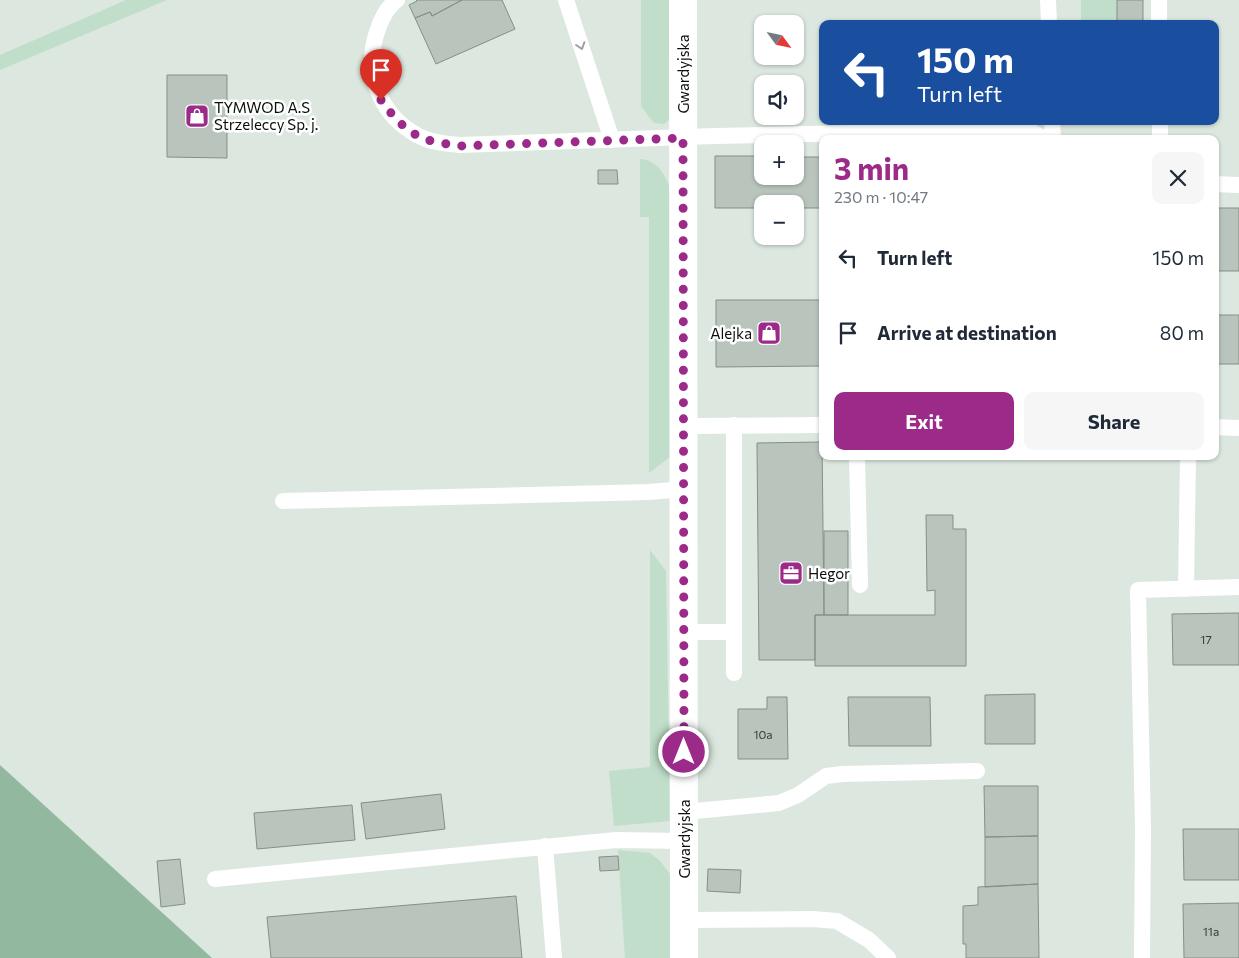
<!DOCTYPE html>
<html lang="en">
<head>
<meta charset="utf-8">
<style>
	body { margin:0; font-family:Commissioner,sans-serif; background:#f6f6f7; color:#1f2937; height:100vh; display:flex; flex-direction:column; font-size:19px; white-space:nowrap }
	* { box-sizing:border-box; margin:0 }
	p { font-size:16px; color:#747a83 }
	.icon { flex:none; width:28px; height:28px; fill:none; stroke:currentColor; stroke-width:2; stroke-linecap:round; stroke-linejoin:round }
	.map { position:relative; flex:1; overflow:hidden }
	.details { position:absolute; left:819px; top:135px; width:400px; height:325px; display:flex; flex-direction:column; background:#fff; border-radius:10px; box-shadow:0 1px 4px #0004 }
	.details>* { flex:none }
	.guide { position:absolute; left:819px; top:20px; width:400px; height:105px; border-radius:10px; box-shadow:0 1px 4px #0004; background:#1a4fa0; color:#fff; overflow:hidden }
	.needle { width:32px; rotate:123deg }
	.controls { position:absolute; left:754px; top:15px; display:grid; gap:10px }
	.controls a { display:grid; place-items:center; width:50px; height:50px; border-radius:10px; background:#fff; box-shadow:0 1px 4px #0004; font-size:25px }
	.pin { position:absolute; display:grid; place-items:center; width:42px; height:42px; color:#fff; margin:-51px -21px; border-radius:50% 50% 50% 0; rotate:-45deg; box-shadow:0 0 5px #0007 }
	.pin .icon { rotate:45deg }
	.me { position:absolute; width:55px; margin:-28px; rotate:0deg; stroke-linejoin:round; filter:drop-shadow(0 0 4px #0008) }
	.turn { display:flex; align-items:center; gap:18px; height:105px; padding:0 15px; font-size:22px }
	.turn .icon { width:65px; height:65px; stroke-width:2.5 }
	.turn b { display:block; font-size:35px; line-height:42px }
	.round { display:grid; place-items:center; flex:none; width:52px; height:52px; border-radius:10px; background:#f6f6f7 }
	.headline { display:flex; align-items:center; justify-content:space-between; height:85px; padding:0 15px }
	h1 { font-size:30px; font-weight:700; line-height:38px; color:#9b2a89 }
	.cta { display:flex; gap:10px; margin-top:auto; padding:10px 15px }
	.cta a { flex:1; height:58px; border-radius:10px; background:#9b2a89; color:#fff; font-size:20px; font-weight:700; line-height:58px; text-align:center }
	.cta a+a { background:#f6f6f7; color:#1f2937 }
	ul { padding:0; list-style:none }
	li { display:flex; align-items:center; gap:15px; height:75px; padding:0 15px }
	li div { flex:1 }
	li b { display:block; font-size:19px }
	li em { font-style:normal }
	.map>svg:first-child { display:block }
	.green { fill:#c0dec9 }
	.forest { fill:#92b99f }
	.building { fill:#b8c4bc; stroke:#848f87 }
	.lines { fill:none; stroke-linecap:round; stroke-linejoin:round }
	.service { stroke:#fff; stroke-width:16 }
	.minor { stroke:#fff; stroke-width:28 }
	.oneway { stroke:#9d9f9e }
	.route { stroke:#9b2a89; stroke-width:9; stroke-dasharray:0 16.2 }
	.labels { text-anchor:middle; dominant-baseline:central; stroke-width:5; stroke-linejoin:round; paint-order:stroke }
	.number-label { font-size:12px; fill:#363c38 }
	.street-label { font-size:15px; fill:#0b0f0c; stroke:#fff }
	.poi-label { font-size:15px; fill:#0b0f0c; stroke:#fff; text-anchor:start }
</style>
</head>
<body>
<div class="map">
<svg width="1239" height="958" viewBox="0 0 1239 958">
	<rect width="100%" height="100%" fill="#dbe7df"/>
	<!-- green -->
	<path class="green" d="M126,0H167L0,70V55Z
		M641,0H670L671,118L664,124L654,123L641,106Z
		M1081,0H1117V24H1081Z
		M640,159C657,160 664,173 670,188V457L649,473V217H640Z
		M650,550L666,571L670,821L614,826L609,771L650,767Z
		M618,850L650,853L660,861L670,874L671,958H625Z"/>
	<!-- forest -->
	<path class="forest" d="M0,765L212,958H0Z"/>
	<!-- building -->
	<path class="building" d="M416,0H462L432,16L430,12L415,18L409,5L417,1Z
		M462,0H502L515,29L436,64L415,18L430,12L432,16Z
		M1117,0H1143V24H1117Z
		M167,75H227V158L167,157Z
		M715,156H762V176H795V157H822V208H795V204H762V208H715Z
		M598,170H617L618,184H598Z
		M1215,208H1239V271H1215Z
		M716,300H822V366L716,367Z
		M1215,315H1239V364H1215Z
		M822,442L824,615H815V660H759L757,443Z
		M926,515H953V529H966V666H815V615H935V590L927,591Z
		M824,531H848V615H824Z
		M1239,613V665H1173L1172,614Z
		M1035,694V744H985V695Z
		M767,697H787L788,759H738V709H767Z
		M848,697H930L931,746H849Z
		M984,786H1038V836L985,837Z
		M441,794L445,829L366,839L361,803Z
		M352,805L355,840L257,849L254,813Z
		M1183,829H1239V880H1184Z
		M1038,836V884L985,887V837Z
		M618,856L619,870L600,871L599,857Z
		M180,859L185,904L161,907L157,861Z
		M708,869L741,870L740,893L707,891Z
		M1038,884L1039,958H966V944H963V906L978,905V887Z
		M516,896L522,958H271L267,917Z
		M1239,903V958H1184L1183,904Z"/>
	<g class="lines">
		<!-- service -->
		<path class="service" d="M397,0C387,7 380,21 377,32C364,69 378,111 412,132C426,142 443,143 459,145L716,136L1027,129L1044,139
			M566,0L612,140
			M1048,0L1049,24
			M1159,0V24
			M1052,121L1053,139
			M1160,121V139
			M1215,184L1239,185
			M684,426L822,425
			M1215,427L1239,428
			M857,456L860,585
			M283,501L649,492L684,489
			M1186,589L1188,456
			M684,632H734
			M734,673V425
			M684,812L779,803L798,795L826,776L842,774L977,771
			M545,846L554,958
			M215,879L616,840L684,841
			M684,920L813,919L837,921L869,940L888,958
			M1142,958L1143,829L1138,590L1239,587"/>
		<!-- minor -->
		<path class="minor" d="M683,0L684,958"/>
	</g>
	<!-- one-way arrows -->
	<defs><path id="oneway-chevron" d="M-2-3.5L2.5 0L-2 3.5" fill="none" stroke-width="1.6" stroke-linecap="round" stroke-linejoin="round" transform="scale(1.25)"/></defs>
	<use class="oneway" href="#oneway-chevron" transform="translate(581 46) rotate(72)"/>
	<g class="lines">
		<!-- route -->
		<path class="route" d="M381,100C393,117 408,134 428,140C438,143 449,144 459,146L683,138L684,752"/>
	</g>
	<!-- icons -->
	<defs>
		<g id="shop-square" transform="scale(1.25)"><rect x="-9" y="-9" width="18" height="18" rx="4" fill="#9b2a89" stroke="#fff"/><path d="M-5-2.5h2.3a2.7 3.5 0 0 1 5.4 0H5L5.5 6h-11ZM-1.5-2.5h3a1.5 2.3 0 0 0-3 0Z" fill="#fff"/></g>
		<g id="office-square" transform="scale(1.25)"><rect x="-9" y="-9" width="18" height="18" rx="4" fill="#9b2a89" stroke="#fff"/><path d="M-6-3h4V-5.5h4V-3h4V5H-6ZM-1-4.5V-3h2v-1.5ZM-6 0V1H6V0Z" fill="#fff"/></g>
	</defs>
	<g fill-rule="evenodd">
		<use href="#shop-square" x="197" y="116"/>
		<use href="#shop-square" x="769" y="333"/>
		<use href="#office-square" x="791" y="573"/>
	</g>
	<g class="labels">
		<!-- number labels -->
		<g class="number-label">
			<text x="1206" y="639">17</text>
			<text x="763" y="734">10a</text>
			<text x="1211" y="931">11a</text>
		</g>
		<!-- street labels -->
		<g class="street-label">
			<text transform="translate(683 74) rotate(-90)">Gwardyjska</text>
			<text transform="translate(684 839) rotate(-90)">Gwardyjska</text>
		</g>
		<!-- poi labels -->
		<g class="poi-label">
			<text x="214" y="107">TYMWOD A.S<tspan x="214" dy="17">Strzeleccy Sp. j.</tspan></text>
			<text x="752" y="333" text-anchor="end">Alejka</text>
			<text x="808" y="573">Hegor</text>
		</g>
	</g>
</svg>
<div class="controls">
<a><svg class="needle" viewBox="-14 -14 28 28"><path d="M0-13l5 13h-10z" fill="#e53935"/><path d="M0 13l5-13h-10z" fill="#747a83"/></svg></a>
<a><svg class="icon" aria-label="sound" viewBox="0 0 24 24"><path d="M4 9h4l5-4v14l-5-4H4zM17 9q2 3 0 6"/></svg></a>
<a>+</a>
<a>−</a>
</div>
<div class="pin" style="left:381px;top:100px;background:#d93025"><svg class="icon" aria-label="arrive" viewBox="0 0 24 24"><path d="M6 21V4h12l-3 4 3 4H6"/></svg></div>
<svg class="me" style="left:684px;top:752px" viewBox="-20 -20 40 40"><circle r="17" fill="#9b2a89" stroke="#fff" stroke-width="3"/><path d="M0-11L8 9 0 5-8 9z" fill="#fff"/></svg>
<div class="guide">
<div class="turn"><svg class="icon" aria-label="left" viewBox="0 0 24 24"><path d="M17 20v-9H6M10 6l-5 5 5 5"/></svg><div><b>150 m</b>Turn left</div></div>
</div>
<section class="details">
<div class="headline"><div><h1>3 min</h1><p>230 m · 10:47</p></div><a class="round"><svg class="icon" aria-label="close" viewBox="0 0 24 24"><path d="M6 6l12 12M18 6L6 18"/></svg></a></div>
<ul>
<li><svg class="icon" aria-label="left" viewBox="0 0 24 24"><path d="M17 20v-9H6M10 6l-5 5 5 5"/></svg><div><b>Turn left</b></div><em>150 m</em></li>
<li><svg class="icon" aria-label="arrive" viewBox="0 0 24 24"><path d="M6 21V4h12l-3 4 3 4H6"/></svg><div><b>Arrive at destination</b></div><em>80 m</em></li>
</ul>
<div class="cta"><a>Exit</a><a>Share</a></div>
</section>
</div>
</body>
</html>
